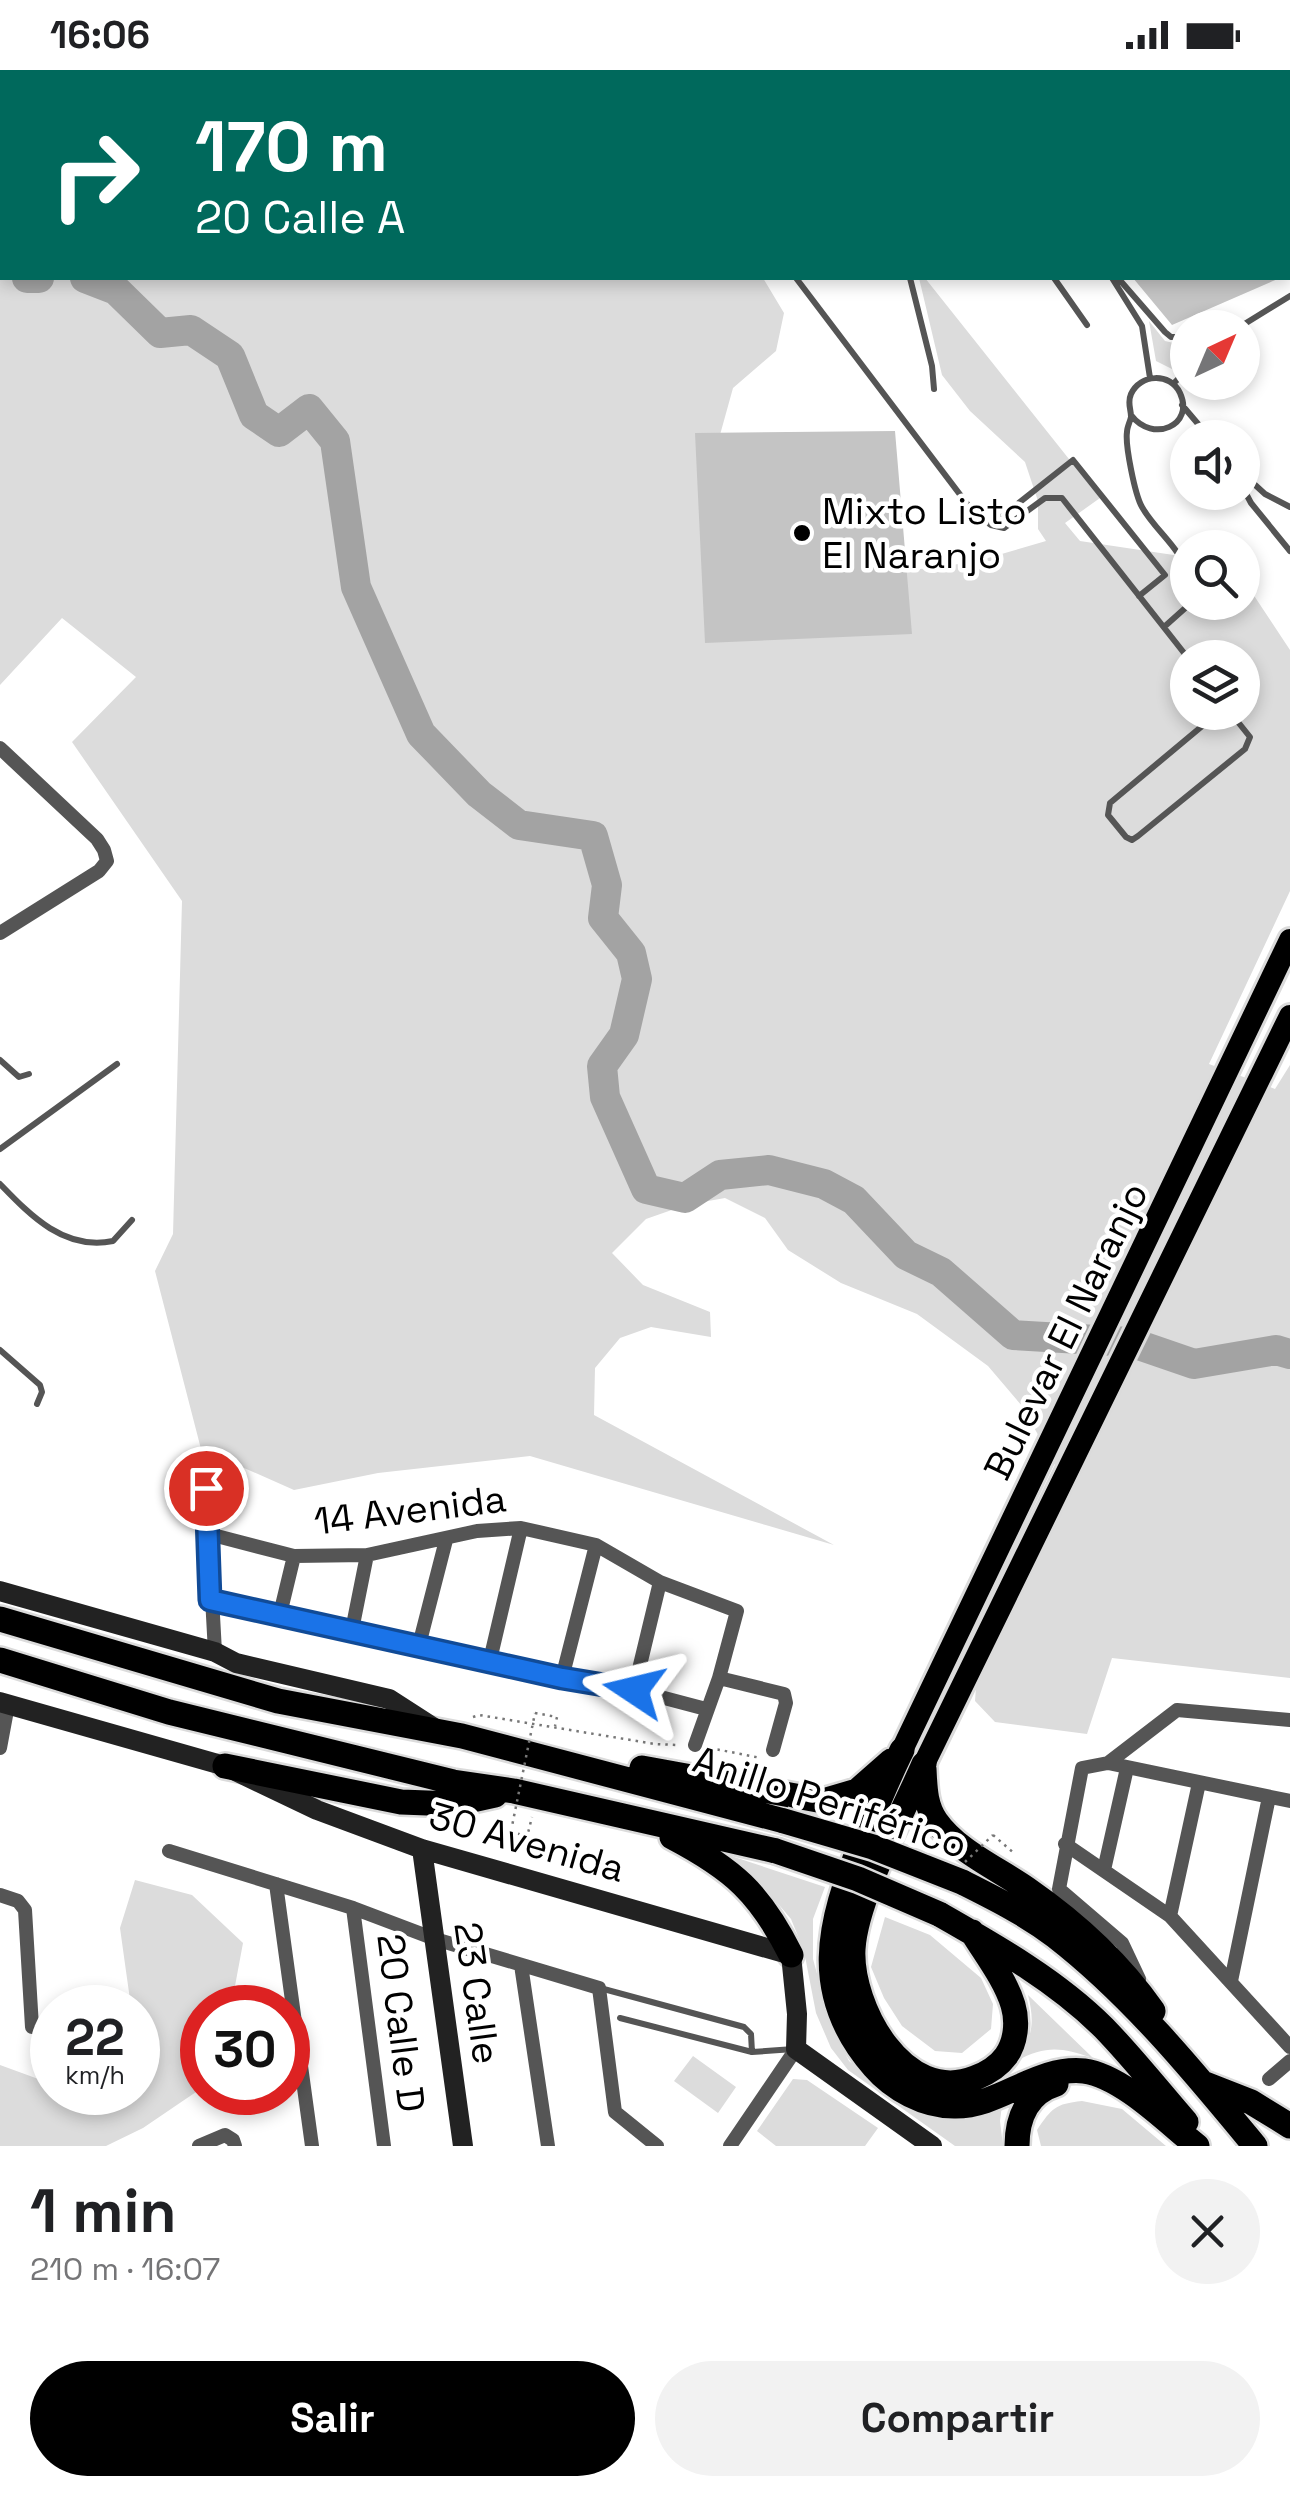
<!DOCTYPE html>
<html lang="es">
<head>
<meta charset="utf-8">
<style>
	body { margin:0; font-family:"Space Grotesk",sans-serif; background:#f2f2f2; color:#202124; height:100vh; display:flex; flex-direction:column; font-size:38px; white-space:nowrap }
	* { box-sizing:border-box; margin:0 }
	p { font-size:32px; color:#757577 }
	.icon { flex:none; width:55px; height:55px; fill:none; stroke:currentColor; stroke-width:2; stroke-linecap:round; stroke-linejoin:round }
	.map { position:relative; height:2076px; overflow:hidden }
	.details { display:flex; flex-direction:column; background:#fff; flex:1 }
	.details>* { flex:none }
	.top-card { position:absolute; left:0px; top:0px; width:1290px; height:210px; box-shadow:0 5px 15px #0003; background:#00695c; color:#fff; overflow:hidden }
	.needle { width:65px; rotate:44deg }
	.controls { position:absolute; left:1170px; top:240px; display:grid; gap:20px }
	.controls a { display:grid; place-items:center; width:90px; height:90px; border-radius:50%; background:#fff; box-shadow:0 5px 15px #0003; font-size:50px }
	.speed { position:absolute; left:30px; top:1915px; display:flex; gap:20px; font-size:50px; font-weight:700; text-align:center }
	.speed>* { display:grid; place-content:center; width:130px; height:130px; border-radius:50%; background:#fff; box-shadow:0 5px 15px #0003; line-height:1 }
	.speed small { font-size:25px; font-weight:400 }
	.speed .limit { border:15px solid #d22; background:#fff; color:#111 }
	.pin { position:absolute; display:grid; place-items:center; width:85px; height:85px; color:#fff; margin:-42px; border:5px solid #fff; border-radius:50%; box-shadow:0 2px 10px #0007 }
	.me { position:absolute; width:110px; margin:-55px; rotate:280deg; stroke-linejoin:round; filter:drop-shadow(0 0 8px #0008) }
	.turn { display:flex; align-items:center; gap:35px; height:210px; padding:0 30px; font-size:45px }
	.turn .icon { width:130px; height:130px; stroke-width:2.5 }
	.turn b { display:block; font-size:70px; line-height:85px }
	.round { display:grid; place-items:center; flex:none; width:105px; height:105px; border-radius:52px; background:#f2f2f2 }
	.headline { display:flex; align-items:center; justify-content:space-between; height:170px; padding:0 30px }
	h1 { font-size:60px; font-weight:600; line-height:75px }
	.cta { display:flex; gap:20px; margin-top:auto; padding:20px 30px }
	.cta a { flex:1; height:115px; border-radius:60px; background:#000; color:#fff; font-size:40px; font-weight:600; line-height:115px; text-align:center }
	.cta a+a { background:#f2f2f2; color:#202124 }
	.status { display:flex; justify-content:space-between; align-items:center; height:70px; padding:0 50px; background:#fff; direction:ltr }
	.status svg { height:28px; fill:currentColor }
	.map>svg:first-child { display:block }
	.green { fill:#dcdcdc; fill-rule:evenodd }
	.lines { fill:none; stroke-linecap:round; stroke-linejoin:round }
	.river { stroke:#a3a3a3; stroke-width:30 }
	.building { fill:#c4c4c4 }
	.primary-casing { stroke:#dbdbdb; stroke-width:28 }
	.highway-casing { stroke:#dbdbdb; stroke-width:30 }
	.path { stroke:#777; stroke-width:2.5; stroke-dasharray:2.5 5; stroke-linecap:butt }
	.lane { stroke:#555; stroke-width:6 }
	.street { stroke:#555; stroke-width:14 }
	.secondary { stroke:#222; stroke-width:20 }
	.primary { stroke:#000; stroke-width:22 }
	.highway { stroke:#000; stroke-width:25 }
	.highway-bridge-casing { stroke:#dbdbdb; stroke-width:30; stroke-linecap:butt }
	.path-bridge { stroke:#777; stroke-width:2.5; stroke-dasharray:2.5 5; stroke-linecap:butt }
	.highway-bridge { stroke:#000; stroke-width:25 }
	.route-casing { stroke:#114b97; stroke-width:25 }
	.route { stroke:#1a73e8; stroke-width:18 }
	.poi-dot { fill:#000; stroke:#fff; stroke-width:4 }
	.labels { text-anchor:middle; dominant-baseline:central; stroke-width:9; stroke-linejoin:round; paint-order:stroke }
	.poi-label { font-size:38px; fill:#000; stroke:#fff; text-anchor:start }
	.street-label { font-size:38px; fill:#000; stroke:#fff }
</style>
</head>
<body>
<div class="status"><b>16:06</b><svg viewBox="0 0 49 12"><path d="M0 12V9h3v3zM5 12V6h3v6zM10 12V3h3v9zM15 12V0h3v12zM26 1h20v11H26zM47 4h2v5h-2z"/></svg></div>
<div class="map">
<svg width="1290" height="2076" viewBox="0 0 1290 2076">
	<rect width="100%" height="100%" fill="#fff"/>
	<!-- green -->
	<path class="green" d="M0,0L425,2H2V208H763L784,243L776,281L733,318L718,372L844,516L920,499L974,492L1046,471L1038,459V431L1025,392L970,341L942,305L919,208H925L1100,428L1065,453L1080,471L1187,487L1188,532H1242L1243,509L1290,580V821L1209,994L1275,1019L1290,995V1608L1112,1588L1087,1664L995,1652L975,1631L978,1589L1056,1397L1022,1336L988,1296L917,1244L841,1213L788,1180L765,1148L725,1128L686,1135L646,1149L612,1183L643,1215L710,1242L711,1267L651,1257L620,1268L595,1298L594,1345L834,1475L530,1386L378,1403L294,1420L201,1379L155,1201L173,1164L182,831L72,672L136,607L62,548L0,615ZM1188,588H1242V642H1188Z
		M1149,251L1165,271L1187,276V287L1176,301L1156,291Z
		M719,1782L825,1817L813,1849V1889L831,1955L849,1991L880,2016L1002,2035L1000,2051L1003,2076H955L848,2000L831,1978L816,1943L804,1881L791,1849L757,1809Z
		M135,1810L192,1825L243,1873L232,1932L228,1937L202,1938V1975L196,2022L143,2058L106,2076H0V1995L52,2014V2022H138V1938L131,1937L120,1858Z
		M885,1847L930,1865L981,1908L993,1934L991,1959L962,1983L935,1981L902,1956L884,1928L871,1897Z
		M1028,1925L1093,1988C1060,1977 1046,1975 1014,1992C1033,1969 1035,1953 1028,1925Z
		M693,1986L736,2017L718,2043L674,2011Z
		M793,2009L807,2010L878,2058L865,2076H776L757,2061Z
		M1082,2031L1122,2039L1166,2076H1041L1037,2060C1052,2038 1055,2034 1082,2031Z"/>
	<g class="lines">
		<!-- river -->
		<path class="river" d="M0,185L2,187
			M27,208H39
			M85,208L116,220L160,263L191,260L230,286L254,345L279,362L309,339L335,371L356,517L421,664L479,724L519,755L593,766L607,815L603,848L631,883L637,909L624,965L602,996L605,1027L646,1119L685,1128L720,1105L769,1100L824,1114L854,1130L906,1185L941,1202L1013,1265L1130,1272L1194,1294L1276,1280L1290,1284"/>
	</g>
	<!-- building -->
	<path class="building" d="M1133,208H1280L1172,255Z
		M895,361L912,564L705,573L695,363Z"/>
	<g class="lines">
		<!-- primary casing -->
		<g class="primary-casing">
			<path id="primary" d="M902,1680L1290,870
				M924,1694L1290,946"/>
		</g>
		<!-- highway casing -->
		<g class="highway-casing">
			<path id="highway" d="M0,1549L278,1631L462,1666L784,1751
				M0,1590L169,1642L453,1712L514,1721L776,1781
				M902,1680C887,1710 875,1740 862,1771C828,1853 810,1924 874,1997C893,2019 924,2036 954,2036C1000,2037 1036,1996 1084,2001C1122,2006 1167,2052 1197,2076
				M924,1694C903,1743 856,1828 853,1879C850,1937 904,2036 975,2008C988,2003 998,1997 1006,1986C1016,1972 1018,1952 1013,1935C1005,1909 986,1885 972,1862
				M225,1696L401,1732L454,1734L495,1725
				M642,1698L823,1731L857,1721L891,1691
				M924,1699C925,1718 925,1735 936,1751C957,1781 997,1798 1027,1819C1076,1853 1119,1892 1153,1941
				M672,1767C733,1799 760,1823 791,1885
				M962,1812C994,1828 1026,1844 1055,1866C1131,1925 1194,2002 1255,2076
				M939,1844C997,1877 1057,1911 1104,1958C1133,1988 1159,2021 1186,2052
				M1205,2014L1251,2032L1290,2056
				M1017,2076C1017,2048 1027,2023 1056,2014"/>
		</g>
		<!-- path -->
		<path class="path" d="M535,1643L557,1647L555,1656
			M473,1647L479,1645L655,1674L677,1675
			M710,1678L761,1688
			M511,1761L527,1767L532,1747
			M993,1765L1015,1784"/>
		<!-- lane -->
		<path class="lane" d="M776,0L779,2
			M908,0L910,2
			M954,0L956,2
			M465,2L467,0
			M612,2L615,0
			M796,208L974,443L991,455L1004,458L1045,428H1062L1188,588
			M910,208L932,296L934,319
			M1054,208L1087,255
			M1112,208L1142,256L1150,308
			M1118,208L1165,262L1171,267H1188
			M1238,258L1290,226
			M1173,314L1188,299
			M1182,335L1210,368
			M1131,345C1153,374 1195,355 1180,323C1170,302 1140,304 1131,324C1127,333 1131,338 1131,347C1130,352 1127,357 1127,362C1125,375 1135,425 1142,437C1156,462 1182,478 1188,507
			M1242,403L1265,424L1290,437
			M1242,416L1251,433L1290,481
			M991,455L1073,390L1165,505L1139,526
			M1164,557L1192,532
			M1219,642L1110,733L1108,745L1126,767L1132,770L1138,766L1245,679L1250,667L1230,642
			M0,990L19,1007L29,1004
			M0,1079L117,994
			M0,1114C30,1145 64,1181 113,1171L132,1150
			M0,1280L40,1315L42,1322L37,1334
			M600,1918L744,1957L751,1964L752,1982
			M620,1948L752,1982L794,1979"/>
		<!-- street -->
		<path class="street" d="M0,678L97,769L104,780L107,791L99,801L0,863
			M206,1418L215,1582
			M209,1464L294,1486L367,1485L477,1461L521,1458L596,1475L660,1512L737,1541L719,1608L695,1675
			M210,1529L562,1608L634,1620L706,1639
			M280,1544L294,1486
			M352,1560L367,1485
			M419,1575L446,1470
			M490,1590L521,1458
			M562,1608L596,1475
			M719,1608L784,1624L786,1633L773,1680
			M634,1620L660,1512
			M0,1678L8,1635
			M1108,1693L1177,1640L1290,1650
			M1065,1774L1170,1846L1290,1977
			M169,1781L353,1838L435,1869L599,1918L615,2042L657,2076
			M1104,1800L1127,1698
			M276,1814L312,2076
			M0,1825L18,1831L25,1840L32,1957
			M353,1838L384,2076
			M1170,1846L1199,1713
			M521,1895L548,2076
			M1139,1909L1122,1873L1059,1819L1082,1698L1108,1693L1290,1731
			M1231,1911L1269,1727
			M1269,2009L1290,1991
			M199,2076L225,2065L233,2070L235,2076
			M730,2076L796,1979"/>
		<!-- secondary -->
		<path class="secondary" d="M0,1521L215,1582L236,1593L389,1629L434,1658
			M0,1632L225,1696L317,1740L422,1779L791,1885L797,1944L796,1979L932,2076
			M422,1779L463,2076"/>
		<!-- primary -->
		<use href="#primary" class="primary"/>
		<!-- highway -->
		<use href="#highway" class="highway"/>
		<!-- highway-bridge casing -->
		<g class="highway-bridge-casing">
			<path id="highway-bridge" d="M784,1751L873,1777L962,1812
				M776,1781L858,1809L939,1844"/>
		</g>
		<!-- path-bridge -->
		<path class="path-bridge" d="M759,1728L766,1697
			M511,1761L535,1643
			M965,1792L993,1765"/>
		<!-- highway-bridge -->
		<use href="#highway-bridge" class="highway-bridge"/>
	</g>
	<g class="lines">
		<!-- route casing -->
		<g class="route-casing">
			<path id="route" d="M206,1418L210,1530L562,1608L634,1620"/>
		</g>
		<!-- route -->
		<use href="#route" class="route"/>
	</g>
	<!-- markers -->
	<circle class="poi-dot" cx="802" cy="463" r="10"/>
	<g class="labels">
		<!-- poi labels -->
		<g class="poi-label">
			<text x="822" y="441">Mixto Listo<tspan x="822" dy="44">El Naranjo</tspan></text>
		</g>
		<!-- street labels -->
		<g class="street-label">
			<text transform="translate(1066 1261) rotate(-64)">Bulevar El Naranjo</text>
			<text transform="translate(410 1440) rotate(-7)">14 Avenida</text>
			<text transform="translate(830 1732) rotate(18)">Anillo Periférico</text>
			<text transform="translate(527 1772) rotate(16)">30 Avenida</text>
			<text transform="translate(477 1923) rotate(82)">23 Calle</text>
			<text transform="translate(401 1953) rotate(83)">20 Calle D</text>
		</g>
	</g>
</svg>
<div class="controls">
<a><svg class="needle" viewBox="-14 -14 28 28"><path d="M0-13l5 13h-10z" fill="#e53935"/><path d="M0 13l5-13h-10z" fill="#757577"/></svg></a>
<a><svg class="icon" aria-label="sound" viewBox="0 0 24 24"><path d="M4 9h4l5-4v14l-5-4H4zM17 9q2 3 0 6"/></svg></a>
<a><svg class="icon" aria-label="search" viewBox="0 0 24 24"><circle cx="10" cy="10" r="6"/><path d="M15 15l6 6"/></svg></a>
<a><svg class="icon" aria-label="layers" viewBox="0 0 24 24"><path d="M12 4l9 5-9 5-9-5zM3 14l9 5 9-5"/></svg></a>
</div>
<div class="speed"><div>22<small>km/h</small></div><div class="limit">30</div></div>
<div class="pin" style="left:206px;top:1418px;background:#d93025"><svg class="icon" aria-label="arrive" viewBox="0 0 24 24"><path d="M6 21V4h12l-3 4 3 4H6"/></svg></div>
<svg class="me" style="left:634px;top:1620px" viewBox="-20 -20 40 40"><path d="M0-17L14 15 0 8-14 15z" fill="#1a73e8" stroke="#fff" stroke-width="4"/></svg>
<div class="top-card">
<div class="turn"><svg class="icon" aria-label="right" viewBox="0 0 24 24"><path d="M7 20v-9h11M14 6l5 5-5 5"/></svg><div><b>170 m</b>20 Calle A</div></div>
</div>
</div>
<section class="details">
<div class="headline"><div><h1>1 min</h1><p>210 m · 16:07</p></div><a class="round"><svg class="icon" aria-label="close" viewBox="0 0 24 24"><path d="M6 6l12 12M18 6L6 18"/></svg></a></div>
<div class="cta"><a>Salir</a><a>Compartir</a></div>
</section>
</body>
</html>
